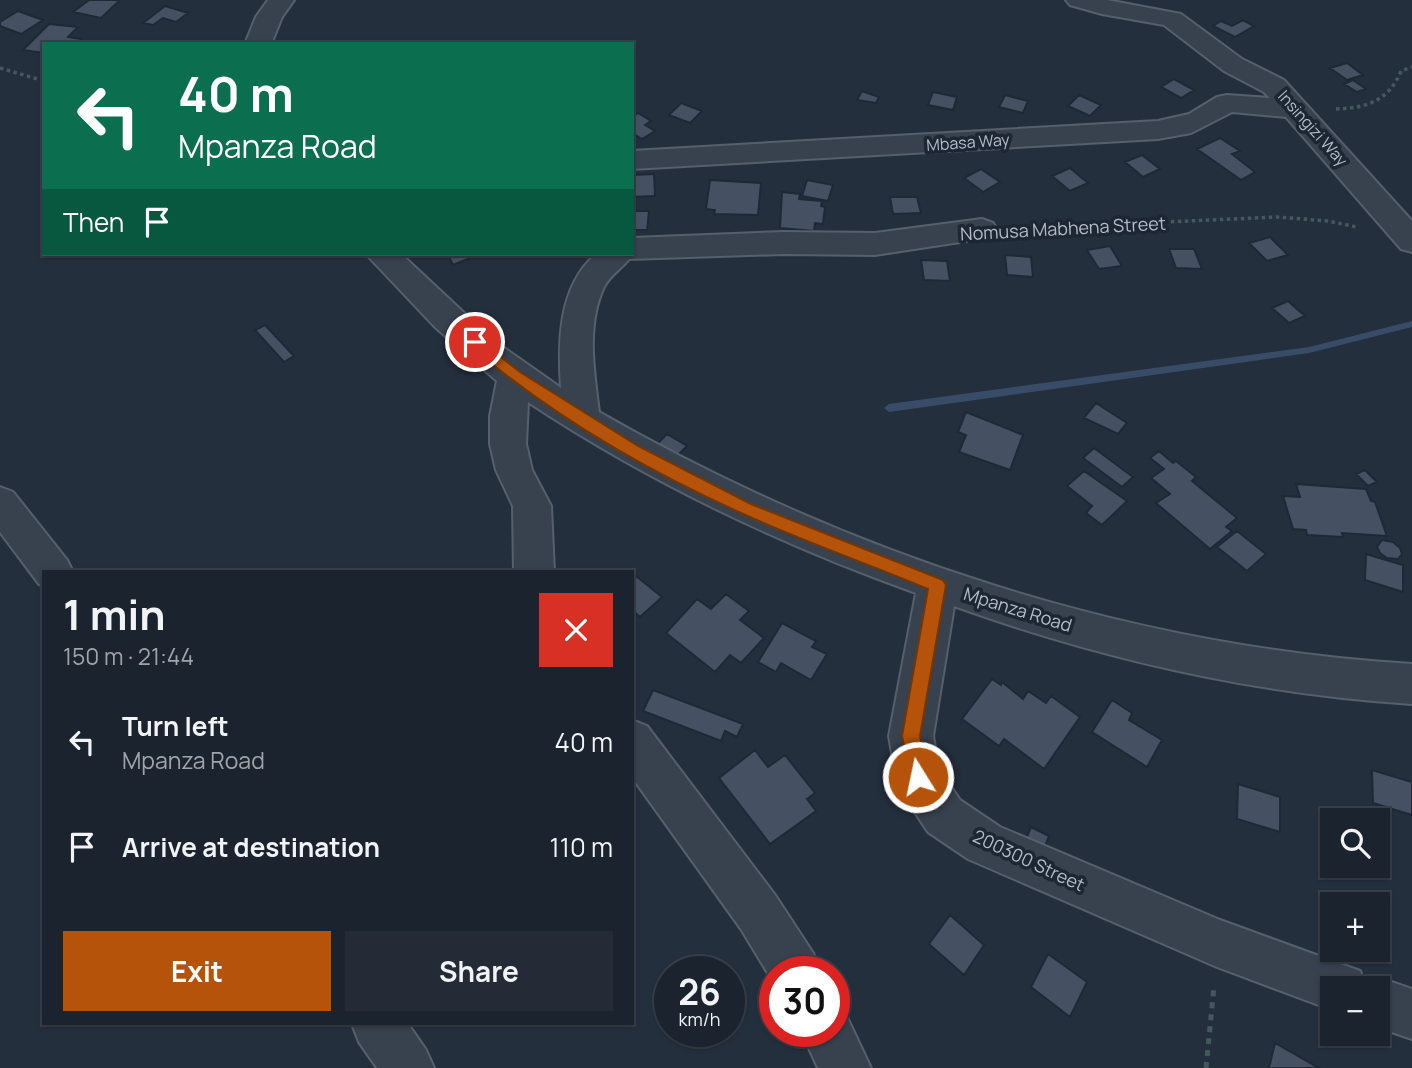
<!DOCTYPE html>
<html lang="en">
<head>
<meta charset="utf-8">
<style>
	body { margin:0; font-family:Manrope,sans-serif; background:#242b36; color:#f1f3f6; height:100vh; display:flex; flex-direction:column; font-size:26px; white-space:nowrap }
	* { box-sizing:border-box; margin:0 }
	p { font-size:23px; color:#a0a4aa }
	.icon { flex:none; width:38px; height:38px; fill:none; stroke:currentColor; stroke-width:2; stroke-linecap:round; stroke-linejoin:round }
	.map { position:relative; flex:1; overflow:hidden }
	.sheet { position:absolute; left:42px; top:570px; width:592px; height:455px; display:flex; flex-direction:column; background:#1b232e; border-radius:0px; box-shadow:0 2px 5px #0004,0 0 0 2px #39404a }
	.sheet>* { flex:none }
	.hud { position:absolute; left:42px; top:42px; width:592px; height:214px; border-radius:0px; box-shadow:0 2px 5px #0004,0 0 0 2px #39404a; background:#0b6e4f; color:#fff; overflow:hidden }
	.buttons { position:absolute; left:1320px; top:808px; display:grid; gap:14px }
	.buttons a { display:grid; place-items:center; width:70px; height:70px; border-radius:0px; background:#1b232e; box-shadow:0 2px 5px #0004,0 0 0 2px #39404a; font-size:35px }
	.speed { position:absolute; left:654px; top:956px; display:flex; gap:14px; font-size:35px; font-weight:700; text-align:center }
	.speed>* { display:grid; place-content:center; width:91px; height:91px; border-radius:50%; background:#1b232e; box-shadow:0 2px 5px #0004,0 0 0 2px #39404a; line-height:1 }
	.speed small { font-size:18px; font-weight:400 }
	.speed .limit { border:10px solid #d22; background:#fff; color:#111 }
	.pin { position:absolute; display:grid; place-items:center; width:60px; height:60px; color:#fff; margin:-30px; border:4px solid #fff; border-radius:50%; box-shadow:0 2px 7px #0007 }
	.me { position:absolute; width:77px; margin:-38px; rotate:350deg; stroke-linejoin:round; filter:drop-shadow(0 0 5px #0008) }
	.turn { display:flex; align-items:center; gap:24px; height:147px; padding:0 21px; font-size:32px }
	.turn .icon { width:91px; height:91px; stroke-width:2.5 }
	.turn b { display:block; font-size:49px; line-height:60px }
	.then { display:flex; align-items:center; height:66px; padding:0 21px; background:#0003; gap:14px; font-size:26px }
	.round { display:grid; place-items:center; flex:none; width:74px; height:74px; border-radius:0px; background:#242b36 }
	.headline { display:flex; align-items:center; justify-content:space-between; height:119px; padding:0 21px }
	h1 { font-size:42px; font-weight:700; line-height:52px }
	.button { display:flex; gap:14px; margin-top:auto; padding:14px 21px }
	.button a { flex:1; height:80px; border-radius:0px; background:#b45309; color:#fff; font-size:28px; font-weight:700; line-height:80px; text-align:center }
	.button a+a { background:#242b36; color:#f1f3f6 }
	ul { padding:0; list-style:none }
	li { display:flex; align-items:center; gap:21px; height:105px; padding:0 21px }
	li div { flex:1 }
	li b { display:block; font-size:26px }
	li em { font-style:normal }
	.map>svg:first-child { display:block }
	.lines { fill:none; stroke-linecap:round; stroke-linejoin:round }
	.stream { fill:#394c67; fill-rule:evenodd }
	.building { fill:#455162; stroke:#1f2835; stroke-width:2 }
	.minor-casing { stroke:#565f6c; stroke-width:4 }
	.path-far1 { stroke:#44595c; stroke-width:3.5; stroke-dasharray:3.5 3.5; stroke-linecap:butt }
	.path { stroke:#44595c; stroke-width:5; stroke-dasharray:6 6; stroke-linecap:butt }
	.minor { fill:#38414e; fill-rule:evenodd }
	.route { fill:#b45309; stroke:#753606; stroke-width:2 }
	.labels { text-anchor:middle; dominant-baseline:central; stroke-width:7; stroke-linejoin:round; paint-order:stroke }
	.far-street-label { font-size:16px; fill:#b4bcc9; stroke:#1d2633 }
	.street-label { font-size:18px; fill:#b4bcc9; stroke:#1d2633 }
</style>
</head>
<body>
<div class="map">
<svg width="1412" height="1068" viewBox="0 0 1412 1068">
	<rect width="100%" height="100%" fill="#242f3e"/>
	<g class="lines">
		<!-- stream -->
		<path class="stream" d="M1412,321V327L1309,353L889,412L884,408L889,404L1309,347Z"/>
	</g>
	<!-- building -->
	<path class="building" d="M89,0H120L101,18L73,12Z
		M165,6L188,13L176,22L163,18L153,25L143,23Z
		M18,11L43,20L21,34L0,26V22Z
		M1243,20L1254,26L1235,37L1213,26L1221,21L1232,26Z
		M49,24L78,27L68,37L81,39L77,44H44V53L23,50Z
		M1347,63L1363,75L1347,80L1330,68Z
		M1174,79L1194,90L1181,98L1161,87Z
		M1353,80L1366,89L1357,92L1344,84Z
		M862,91L879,97L876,103L857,100Z
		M933,92L957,97L953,110L928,105Z
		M1005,95L1028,101L1023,113L999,107Z
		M1079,95L1101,105L1090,116L1068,106Z
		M681,103L702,111L690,123L669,115Z
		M632,113L635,115L638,113L651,121L645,125L655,131L642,139L632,133Z
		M1220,138L1240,151L1232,154L1255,172L1241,180L1197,149Z
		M1142,155L1160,169L1143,177L1125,162Z
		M1070,168L1088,183L1070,191L1052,176Z
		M981,169L1000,182L983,192L964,178Z
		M654,174L655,196L632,197V175Z
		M710,180L761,183L758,215L714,214L715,210L706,209Z
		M807,180L833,185L828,201L802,196Z
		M782,192L800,194L799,199L822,201L821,206L825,207L823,224L815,223L814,231L780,228Z
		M890,197H917L921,213L893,214Z
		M632,211H649L647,230H632Z
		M1270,237L1288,255L1267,261L1249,243Z
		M1110,246L1122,266L1099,269L1087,250Z
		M1169,249H1194L1202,269L1176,268Z
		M480,254L453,265L448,255L451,254Z
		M1005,255L1031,257L1033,277L1007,275Z
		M921,260L947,261L950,281L924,280Z
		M1288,301L1305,316L1289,323L1272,308Z
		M265,325L294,356L284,362L255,330Z
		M1096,403L1127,423L1118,434L1084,418Z
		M966,412L1023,435L1010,470L959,452L966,435L958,432Z
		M667,434L687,446L676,457L657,444Z
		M1094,448L1133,477L1122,487L1083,458Z
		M1159,451L1173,463L1176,461L1196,477L1192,481L1237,518L1226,527L1232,531L1210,549L1156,503L1170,494L1151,478L1164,469L1150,458Z
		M1365,470L1377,482L1368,486L1356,474Z
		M1084,471L1127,501L1102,525L1086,513L1092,506L1067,486Z
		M1296,484L1366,489L1371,501L1375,502L1387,536L1342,533L1343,537L1307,535L1306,530L1293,529L1283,496L1300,497Z
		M1237,531L1266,554L1247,571L1217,547Z
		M1382,540L1393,542L1400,548L1402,554L1398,559L1387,558L1380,553L1377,547Z
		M1366,554L1403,565V592L1365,580Z
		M636,576L662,597L640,617L632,610V580Z
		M726,594L749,611L740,620L764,638L741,663L730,655L715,672L666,633L697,599L711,609Z
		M782,623L816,641L812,647L827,654L811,680L781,663L776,672L758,662Z
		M992,679L1001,685L1002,682L1023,699L1028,691L1046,703L1051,696L1080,717L1044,769L1004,739L999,746L962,719Z
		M653,690L743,724L737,737L725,731L721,741L643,711Z
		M1112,700L1132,713L1129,720L1162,740L1147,767L1092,732Z
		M755,750L768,767L785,755L815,793L807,799L816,811L770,844L719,778Z
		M1372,770L1412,782V815L1373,803Z
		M1238,784L1280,797V832L1237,819Z
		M1031,827L1049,836L1043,852L1025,842Z
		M950,915L984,945L964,975L929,944Z
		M1048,954L1087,982L1070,1017L1031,987Z
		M1275,1043L1319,1068H1269Z"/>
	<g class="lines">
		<!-- minor casing -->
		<g class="minor-casing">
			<path id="minor" d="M268,0H294L282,17L271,44H245L256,17Z
				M1066,0H1107L1181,14L1242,59L1284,80L1412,221V252L1401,249L1286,117L1232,112L1191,133L1158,139L632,169V151L1158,121L1189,114L1217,97L1227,95L1270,98L1264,92L1224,71L1164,25L1102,14L1070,5Z
				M982,219L993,223L997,230L993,237L875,255L783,254L629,259C621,269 610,275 604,287C586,325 594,372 599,412C845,553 1127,647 1412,664V704C1255,694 1101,659 954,606L933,736L939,769L960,800L1000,827L1220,920L1360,971L1364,982L1377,977L1412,989V1039L1377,1027V989H1332V1010L1217,967L968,859L928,832L902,793L896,777L889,736L916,593C779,544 649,482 528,402L526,444L532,470L551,506L554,572H514L513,506L496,470L490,444V416L497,381L435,327L366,254H401L493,340L561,388C558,342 558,287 596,254H632V238L783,232L875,233Z
				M0,487L13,492L67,560L73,572H44V586L39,584L0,532Z
				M632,720L647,726L775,895L813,953L820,971H775V985L741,929L632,777Z
				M835,1009L845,1013L871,1068H818L801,1031H835Z
				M352,1024H408L426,1050L434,1068H377L359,1042Z"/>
		</g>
		<!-- path-far1 -->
		<path class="path-far1" d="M0,68L44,81
			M1336,109C1366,108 1389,101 1401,71L1412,67
			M1010,229L1277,217L1328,221L1357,227"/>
		<!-- path -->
		<path class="path" d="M1206,1068L1214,986"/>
		<!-- minor -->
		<use href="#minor" class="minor"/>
	</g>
	<!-- route -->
	<path class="route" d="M475,337L520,372L638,446L751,504L943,580L946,585L920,736L928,777L925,783L918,786L912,783L902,736L928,589C866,563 802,541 741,513C645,470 550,414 470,346V338Z"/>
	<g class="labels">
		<!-- far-street labels -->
		<g class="far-street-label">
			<text transform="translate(1313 128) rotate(48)">Insingizi Way</text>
			<text transform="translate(968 142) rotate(-4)">Mbasa Way</text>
		</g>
		<!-- street labels -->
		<g class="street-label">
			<text transform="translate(1063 228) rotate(-3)">Nomusa Mabhena Street</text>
			<text transform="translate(1018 609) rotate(17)">Mpanza Road</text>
			<text transform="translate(1029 860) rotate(25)">200300 Street</text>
		</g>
	</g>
</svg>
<div class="buttons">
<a><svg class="icon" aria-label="search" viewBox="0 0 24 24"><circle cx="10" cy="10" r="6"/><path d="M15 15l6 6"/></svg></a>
<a>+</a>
<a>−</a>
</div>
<div class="speed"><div>26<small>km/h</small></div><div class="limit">30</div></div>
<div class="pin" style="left:475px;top:342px;background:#d93025"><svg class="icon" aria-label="arrive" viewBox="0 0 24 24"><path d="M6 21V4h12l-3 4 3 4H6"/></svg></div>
<svg class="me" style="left:918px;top:777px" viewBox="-20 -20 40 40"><circle r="17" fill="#b45309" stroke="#fff" stroke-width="3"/><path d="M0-11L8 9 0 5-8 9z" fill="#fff"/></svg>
<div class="hud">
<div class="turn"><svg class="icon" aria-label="left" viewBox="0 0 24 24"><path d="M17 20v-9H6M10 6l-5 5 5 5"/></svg><div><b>40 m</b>Mpanza Road</div></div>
<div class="then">Then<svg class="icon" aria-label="arrive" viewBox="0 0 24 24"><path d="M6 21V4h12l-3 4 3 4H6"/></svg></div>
</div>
<section class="sheet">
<div class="headline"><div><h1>1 min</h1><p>150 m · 21:44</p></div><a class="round" style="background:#d93025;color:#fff"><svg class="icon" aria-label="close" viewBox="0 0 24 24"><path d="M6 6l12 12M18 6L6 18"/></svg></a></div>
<ul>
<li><svg class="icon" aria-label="left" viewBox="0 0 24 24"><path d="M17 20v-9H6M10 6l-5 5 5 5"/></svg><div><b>Turn left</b><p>Mpanza Road</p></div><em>40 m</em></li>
<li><svg class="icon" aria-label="arrive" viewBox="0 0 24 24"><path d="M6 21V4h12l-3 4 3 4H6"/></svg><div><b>Arrive at destination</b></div><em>110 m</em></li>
</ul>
<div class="button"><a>Exit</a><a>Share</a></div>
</section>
</div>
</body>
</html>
